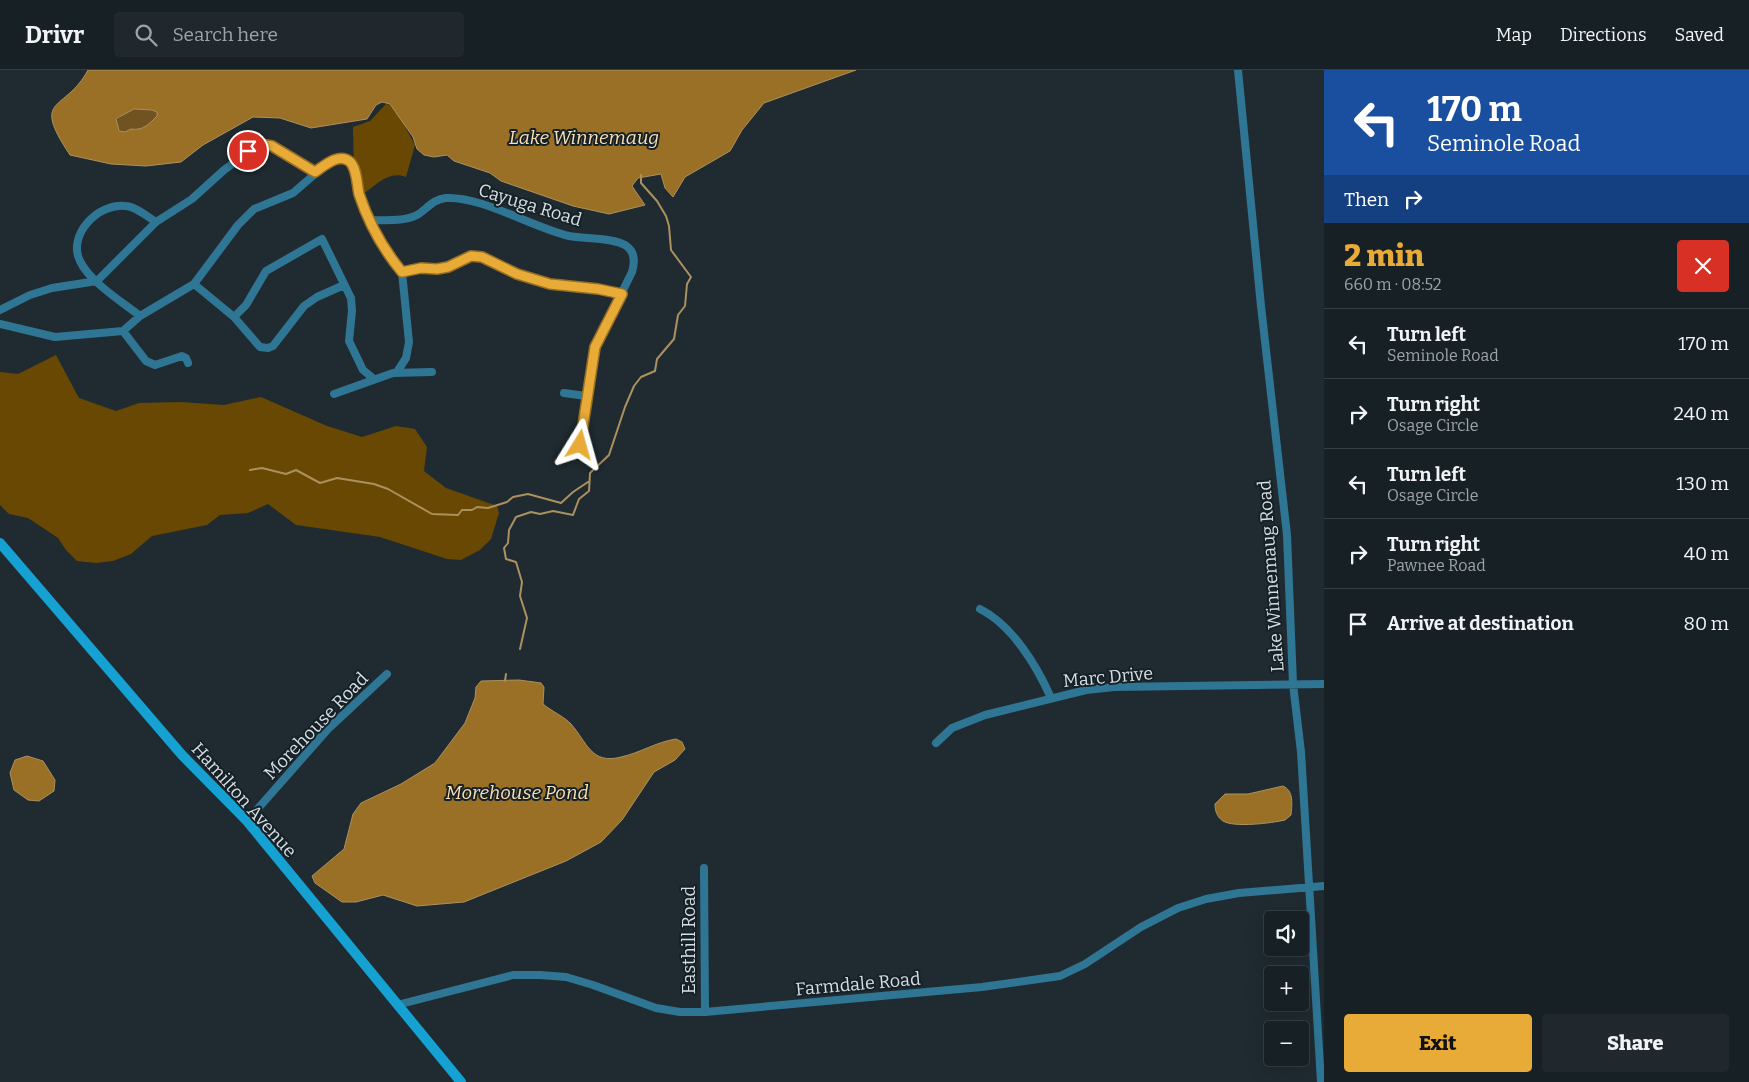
<!DOCTYPE html>
<html lang="en">
<head>
<meta charset="utf-8">
<style>
	body { margin:0; font-family:Bitter,serif; background:#20282d; color:#f1f3f6; height:100vh; display:flex; flex-direction:column; font-size:19px; white-space:nowrap }
	* { box-sizing:border-box; margin:0 }
	p { font-size:16px; color:#9ea3a7 }
	.icon { flex:none; width:28px; height:28px; fill:none; stroke:currentColor; stroke-width:2; stroke-linecap:round; stroke-linejoin:round }
	.map { position:relative; flex:1; overflow:hidden }
	.sheet { display:flex; flex-direction:column; background:#172025; width:425px }
	.sheet>* { flex:none }
	.top-card { background:#1a4fa0; color:#fff; overflow:hidden }
	.buttons { position:absolute; left:1264px; top:841px; display:grid; gap:10px }
	.buttons a { display:grid; place-items:center; width:45px; height:45px; border-radius:5px; background:#172025; box-shadow:0 5px 20px #0002,0 0 0 1px #363e42; font-size:25px }
	.pin { position:absolute; display:grid; place-items:center; width:42px; height:42px; color:#fff; margin:-21px; border:2px solid #fff; border-radius:50%; box-shadow:0 1px 5px #0007 }
	.me { position:absolute; width:55px; margin:-28px; rotate:8deg; stroke-linejoin:round; filter:drop-shadow(0 0 4px #0008) }
	.turn { display:flex; align-items:center; gap:18px; height:105px; padding:0 20px; font-size:22px }
	.turn .icon { width:65px; height:65px; stroke-width:2.5 }
	.turn b { display:block; font-size:35px; line-height:42px }
	.then { display:flex; align-items:center; height:48px; padding:0 20px; background:#0003; gap:10px; font-size:19px }
	.round { display:grid; place-items:center; flex:none; width:52px; height:52px; border-radius:5px; background:#20282d }
	.overview { display:flex; align-items:center; justify-content:space-between; height:85px; padding:0 20px }
	h1 { font-size:30px; font-weight:800; line-height:38px; color:#e9ab38 }
	.primary-button { display:flex; gap:10px; margin-top:auto; padding:10px 20px }
	.primary-button a { flex:1; height:58px; border-radius:5px; background:#e9ab38; color:#111; font-size:20px; font-weight:800; line-height:58px; text-align:center }
	.primary-button a+a { background:#20282d; color:#f1f3f6 }
	ul { padding:0; list-style:none }
	li { display:flex; align-items:center; gap:15px; height:70px; padding:0 20px; border-top:1px solid #363e42 }
	li div { flex:1 }
	li b { display:block; font-size:19px }
	li em { font-style:normal }
	header { display:flex; align-items:center; gap:30px; box-sizing:border-box; height:70px; padding:0 25px; background:#172025; border-bottom:1px solid #363e42 }
	header strong { font-size:24px }
	nav { display:flex; gap:28px; margin-inline-start:auto; font-size:18px }
	.search { width:350px; height:45px; background:#20282d; display:flex; align-items:center; gap:12px; box-sizing:border-box; padding:0 18px; border-radius:5px; color:#9ea3a7; font-size:19px }
	main { display:flex; flex:1; min-height:0 }
	.map>svg:first-child { display:block }
	.green { fill:#684802 }
	.forest { fill:#705321 }
	.water { fill:#997026; stroke:#ac915f; fill-rule:evenodd }
	.lines { fill:none; stroke-linecap:round; stroke-linejoin:round }
	.stream { stroke:#ac915f; stroke-width:2 }
	.street { stroke:#2f7695; stroke-width:8 }
	.secondary { stroke:#16a1d3; stroke-width:10 }
	.route-casing { stroke:#976f24; stroke-width:12 }
	.route { stroke:#e9ab38; stroke-width:9 }
	.labels { text-anchor:middle; dominant-baseline:central; stroke-width:4; stroke-linejoin:round; paint-order:stroke }
	.street-label { font-size:18px; fill:#d7dfe3; stroke:#152127 }
	.water-label { font-size:19px; font-style:italic; fill:#fadfb4; stroke:#152127 }
</style>
</head>
<body>
<header>
<strong>Drivr</strong>
<div class="search"><svg class="icon" aria-label="search" viewBox="0 0 24 24"><circle cx="10" cy="10" r="6"/><path d="M15 15l6 6"/></svg>Search here</div>
<nav><a>Map</a><a>Directions</a><a>Saved</a></nav>
</header>
<main>
<div class="map">
<svg width="1324" height="1012" viewBox="0 0 1324 1012">
	<rect width="100%" height="100%" fill="#1f2b31"/>
	<!-- green -->
	<path class="green" d="M386,34L394,36L415,75L406,107C389,100 376,115 362,125L354,112L353,57L370,51Z
		M56,285L79,328L116,341L139,333L180,332L224,335L261,327L327,356L362,367L396,356L415,359L427,377L424,401L446,418L497,436L499,443L491,469L480,480L461,490L447,489L380,467L296,455L268,434L248,443L220,445L207,455L152,466L131,484L113,491L96,493L77,491L66,480L58,468L28,448L9,444L0,435V302L18,304Z"/>
	<!-- forest -->
	<path class="forest" d="M134,39L152,40L157,42V46C149,54 143,61 131,59L126,62L119,61L116,50Z"/>
	<!-- water -->
	<path class="water" d="M88,0H856L764,33L742,60L730,81L685,107L673,127L665,118L661,104L638,108L632,116L645,135L609,144L573,136L501,111L490,103L454,91L447,85L434,87L424,85L417,79L413,67L390,34L382,32L376,35L367,49L311,58L280,48L253,47L203,75L181,92L146,96L111,94L70,85C30,25 65,43 88,0ZM134,39L152,40L157,42V46C149,54 143,61 131,59L125,62L119,61L116,49Z
		M519,610L541,613L544,617L543,634C551,641 565,647 571,654C587,672 591,695 621,687C640,683 656,672 676,669L682,672L685,679L675,690L654,702L622,750L601,772L566,791L464,832L417,836L383,825L356,832H342L315,813L312,806L344,779L353,744L361,733L401,714L435,693L465,653L475,628L476,617L481,611Z
		M27,686L43,691L55,710L54,721L39,731L28,730L14,720L10,703L15,690Z
		M1283,716C1294,721 1292,734 1291,745L1285,750C1272,753 1234,758 1223,751C1217,747 1215,741 1215,734L1225,724H1248Z"/>
	<g class="lines">
		<!-- stream -->
		<path class="stream" d="M250,400L262,398L286,404L296,400L320,413L337,408L374,414L388,419L432,444L458,445L462,440H472L477,437L488,438L507,432L513,427L528,424L561,433L573,422L588,412
			M520,579L527,548L520,526L522,512L516,492L506,489L504,478L508,473L509,460L516,447L531,442L540,444L553,441L573,445L579,429L589,421L590,403L609,385L625,337L634,316L641,307L655,301L657,289L674,269L678,245L685,236L687,214L691,207L671,180L669,156L666,146L657,131L641,113V105
			M505,611L506,604"/>
		<!-- street -->
		<path class="street" d="M1238,0L1261,236L1287,465L1293,614L1301,682L1321,1012
			M368,150C384,150 403,152 417,145C427,139 433,129 446,128C481,126 532,157 569,166C584,169 611,167 625,175C635,181 635,192 632,202L595,277L580,375
			M402,202L421,198L437,199L448,197L471,186L482,187L517,205L550,214L598,219L622,224
			M194,214L234,247L260,277L268,278L273,276L304,236L317,227L344,215
			M0,240L30,225L52,218L97,211L156,152L192,129L224,100L260,74L272,76L315,102
			M140,246C122,232 89,211 80,191C67,165 98,133 125,136C135,136 148,147 156,152
			M234,247L246,235L266,201L322,169L351,228L352,241L349,271L363,300L374,309
			M0,254L55,267L123,261L140,246L194,214L238,155L254,139L293,123L330,91L341,88L349,91L354,98L356,115L368,150L386,182L402,202L409,272L406,288L397,302
			M123,261L146,291L155,295L182,286L186,288L188,293
			M564,323L586,326
			M334,324L393,303L432,302
			M980,539C1012,555 1037,596 1051,628
			M936,673L952,658L985,645L1086,620L1114,617L1324,614
			M247,751L328,659L387,604
			M704,798L705,942
			M397,935L513,905H540L566,907L593,915L656,938L680,942H705L982,917L1060,906L1085,894L1141,857L1178,838L1206,829L1239,823L1324,816"/>
		<!-- secondary -->
		<path class="secondary" d="M0,473L182,685L247,751L461,1012"/>
	</g>
	<g class="lines">
		<!-- route casing -->
		<g class="route-casing">
			<path id="route" d="M248,81L260,74L272,76L315,102C324,96 338,83 349,91C357,97 357,115 359,124C369,154 382,178 402,202L421,198L437,199L448,197L471,186L482,187L517,204L550,214L598,219L622,224L595,277L580,375"/>
		</g>
		<!-- route -->
		<use href="#route" class="route"/>
	</g>
	<g class="labels">
		<!-- street labels -->
		<g class="street-label">
			<text transform="translate(530 135) rotate(17)">Cayuga Road</text>
			<text transform="translate(1271 506) rotate(-94)">Lake Winnemaug Road</text>
			<text transform="translate(1108 607) rotate(-5)">Marc Drive</text>
			<text transform="translate(316 656) rotate(-46)">Morehouse Road</text>
			<text transform="translate(244 730) rotate(48)">Hamilton Avenue</text>
			<text transform="translate(689 870) rotate(-90)">Easthill Road</text>
			<text transform="translate(858 914) rotate(-5)">Farmdale Road</text>
		</g>
		<!-- water labels -->
		<g class="water-label">
			<text x="584" y="67">Lake Winnemaug</text>
			<text x="517" y="722">Morehouse Pond</text>
		</g>
	</g>
</svg>
<div class="buttons">
<a><svg class="icon" aria-label="sound" viewBox="0 0 24 24"><path d="M4 9h4l5-4v14l-5-4H4zM17 9q2 3 0 6"/></svg></a>
<a>+</a>
<a>−</a>
</div>
<div class="pin" style="left:248px;top:81px;background:#d93025"><svg class="icon" aria-label="arrive" viewBox="0 0 24 24"><path d="M6 21V4h12l-3 4 3 4H6"/></svg></div>
<svg class="me" style="left:580px;top:375px" viewBox="-20 -20 40 40"><path d="M0-17L14 15 0 8-14 15z" fill="#e9ab38" stroke="#fff" stroke-width="4"/></svg>
</div>
<section class="sheet">
<div class="top-card">
<div class="turn"><svg class="icon" aria-label="left" viewBox="0 0 24 24"><path d="M17 20v-9H6M10 6l-5 5 5 5"/></svg><div><b>170 m</b>Seminole Road</div></div>
<div class="then">Then<svg class="icon" aria-label="right" viewBox="0 0 24 24"><path d="M7 20v-9h11M14 6l5 5-5 5"/></svg></div>
</div>
<div class="overview"><div><h1>2 min</h1><p>660 m · 08:52</p></div><a class="round" style="background:#d93025;color:#fff"><svg class="icon" aria-label="close" viewBox="0 0 24 24"><path d="M6 6l12 12M18 6L6 18"/></svg></a></div>
<ul>
<li><svg class="icon" aria-label="left" viewBox="0 0 24 24"><path d="M17 20v-9H6M10 6l-5 5 5 5"/></svg><div><b>Turn left</b><p>Seminole Road</p></div><em>170 m</em></li>
<li><svg class="icon" aria-label="right" viewBox="0 0 24 24"><path d="M7 20v-9h11M14 6l5 5-5 5"/></svg><div><b>Turn right</b><p>Osage Circle</p></div><em>240 m</em></li>
<li><svg class="icon" aria-label="left" viewBox="0 0 24 24"><path d="M17 20v-9H6M10 6l-5 5 5 5"/></svg><div><b>Turn left</b><p>Osage Circle</p></div><em>130 m</em></li>
<li><svg class="icon" aria-label="right" viewBox="0 0 24 24"><path d="M7 20v-9h11M14 6l5 5-5 5"/></svg><div><b>Turn right</b><p>Pawnee Road</p></div><em>40 m</em></li>
<li><svg class="icon" aria-label="arrive" viewBox="0 0 24 24"><path d="M6 21V4h12l-3 4 3 4H6"/></svg><div><b>Arrive at destination</b></div><em>80 m</em></li>
</ul>
<div class="primary-button"><a>Exit</a><a>Share</a></div>
</section>
</main>
</body>
</html>
